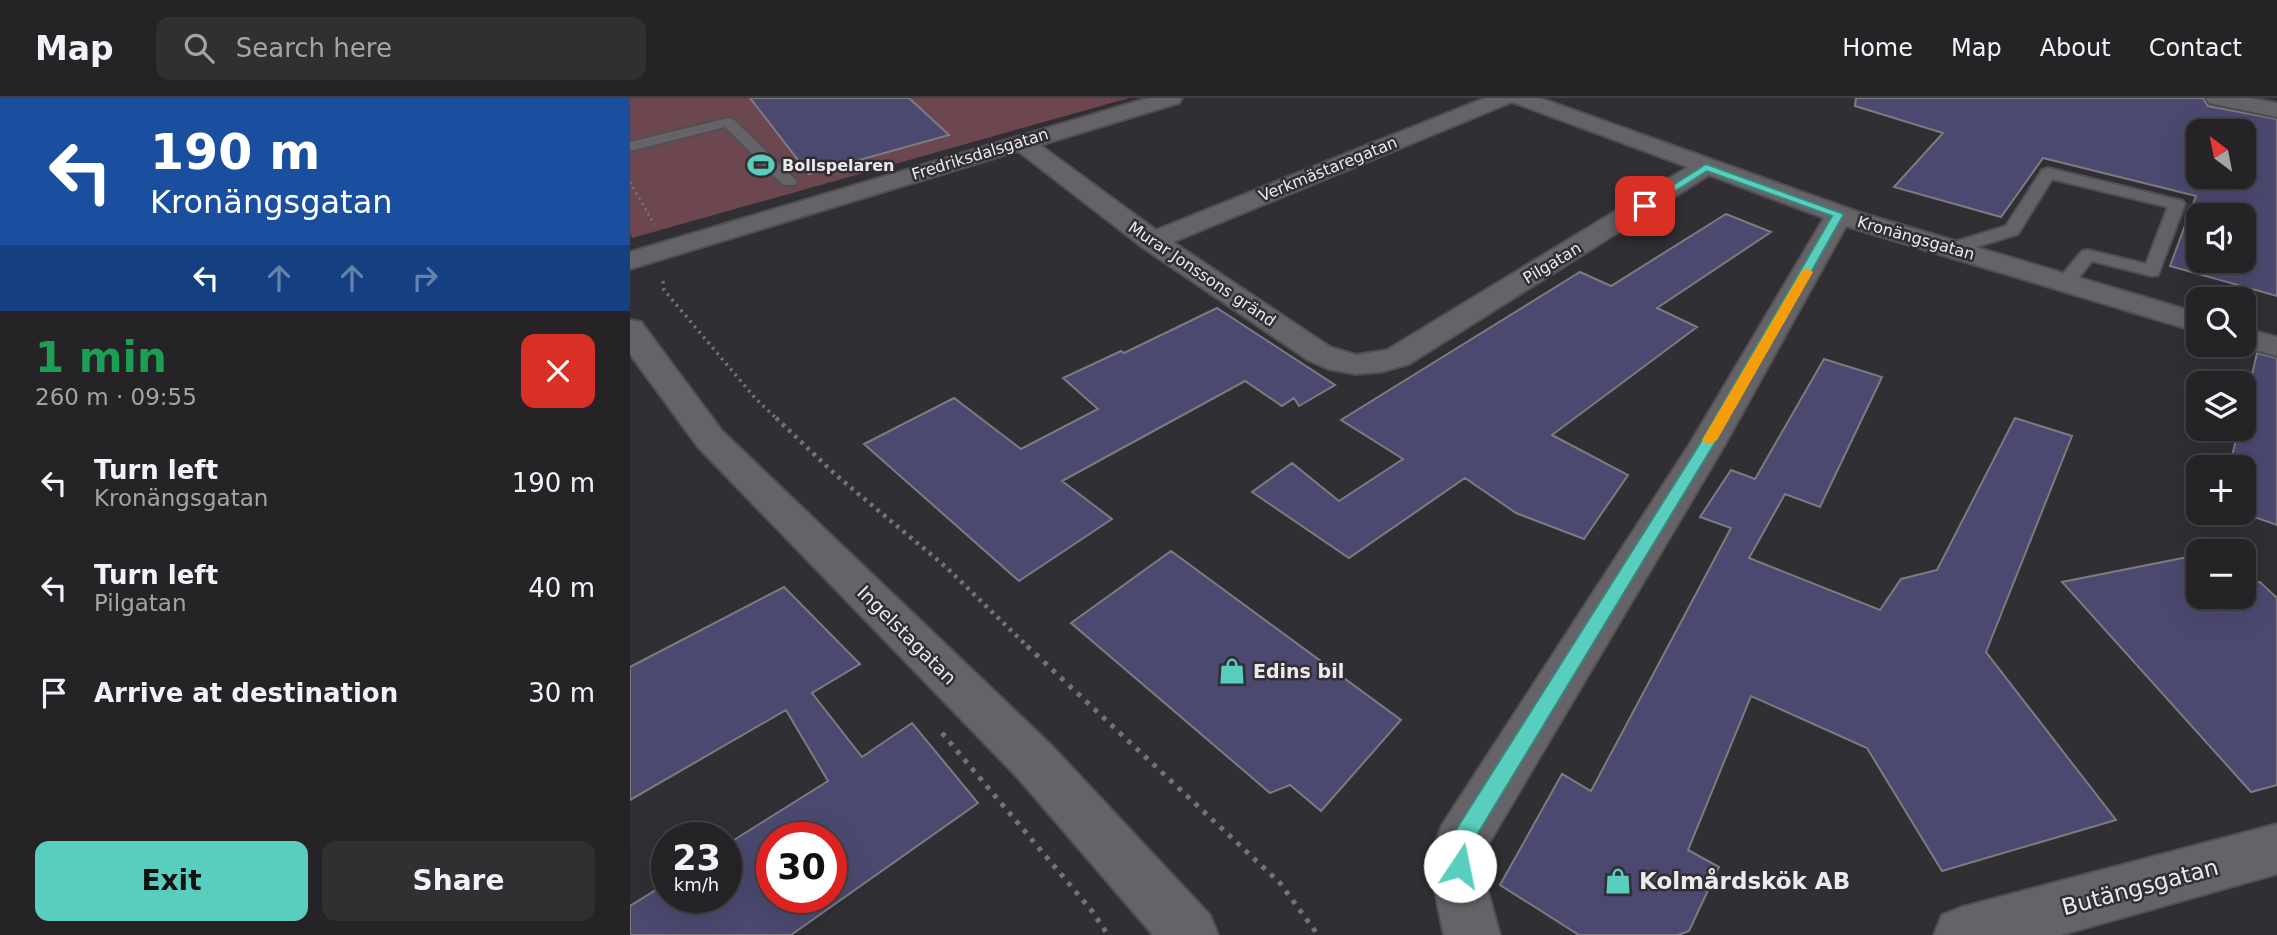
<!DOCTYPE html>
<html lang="en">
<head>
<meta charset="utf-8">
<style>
	body { margin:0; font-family:"DejaVu Sans",sans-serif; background:#322f33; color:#f1f3f6; height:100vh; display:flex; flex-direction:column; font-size:26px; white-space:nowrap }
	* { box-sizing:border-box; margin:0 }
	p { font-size:23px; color:#a4a4a7 }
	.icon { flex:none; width:38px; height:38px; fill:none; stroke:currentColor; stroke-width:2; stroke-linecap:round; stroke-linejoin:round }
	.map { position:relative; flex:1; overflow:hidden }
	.side { display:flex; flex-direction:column; background:#262327; width:630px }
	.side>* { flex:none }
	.top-card { background:#1a4fa0; color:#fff; overflow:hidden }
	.needle { width:46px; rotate:328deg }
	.fabs { position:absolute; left:1556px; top:21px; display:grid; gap:14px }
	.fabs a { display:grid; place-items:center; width:70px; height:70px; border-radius:14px; background:#262327; box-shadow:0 7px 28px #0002,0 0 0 2px #424044; font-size:35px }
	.speed { position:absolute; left:21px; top:724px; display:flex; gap:14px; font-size:35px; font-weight:700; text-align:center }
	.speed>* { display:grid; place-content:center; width:91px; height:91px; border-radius:50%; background:#262327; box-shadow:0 7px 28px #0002,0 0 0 2px #424044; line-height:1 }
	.speed small { font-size:18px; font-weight:400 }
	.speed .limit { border:10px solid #d22; background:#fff; color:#111 }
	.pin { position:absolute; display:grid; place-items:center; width:60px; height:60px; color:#fff; margin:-30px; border-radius:14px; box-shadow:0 4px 10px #0006 }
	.me { position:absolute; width:77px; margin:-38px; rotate:11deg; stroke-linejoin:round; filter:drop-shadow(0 0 5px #0008) }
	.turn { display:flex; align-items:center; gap:24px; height:147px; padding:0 35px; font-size:32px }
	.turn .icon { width:91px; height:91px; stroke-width:2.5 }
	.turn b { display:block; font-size:49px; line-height:60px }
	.lanes { display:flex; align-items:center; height:66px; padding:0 35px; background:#0003; justify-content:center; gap:35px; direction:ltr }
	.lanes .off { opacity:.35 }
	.round { display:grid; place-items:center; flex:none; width:74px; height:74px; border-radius:14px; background:#322f33 }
	.head { display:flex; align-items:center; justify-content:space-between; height:119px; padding:0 35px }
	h1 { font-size:42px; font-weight:800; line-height:52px; color:#1e9e55 }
	.cta { display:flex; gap:14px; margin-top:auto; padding:14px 35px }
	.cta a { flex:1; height:80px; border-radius:14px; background:#59cebf; color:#111; font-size:28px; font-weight:800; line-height:80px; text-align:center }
	.cta a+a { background:#322f33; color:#f1f3f6 }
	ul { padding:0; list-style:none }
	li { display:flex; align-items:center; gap:21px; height:105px; padding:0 35px }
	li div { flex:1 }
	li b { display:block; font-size:26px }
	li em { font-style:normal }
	header { display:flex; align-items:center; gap:42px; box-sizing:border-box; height:98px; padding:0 35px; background:#262327; border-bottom:2px solid #424044 }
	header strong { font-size:33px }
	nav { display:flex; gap:38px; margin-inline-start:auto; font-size:24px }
	.search { width:490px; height:63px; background:#322f33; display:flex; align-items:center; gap:18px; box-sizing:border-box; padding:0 24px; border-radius:14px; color:#a4a4a7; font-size:26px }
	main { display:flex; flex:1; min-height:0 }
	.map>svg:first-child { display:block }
	.green { fill:#6d4750 }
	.building { fill:#4c4970; stroke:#7b7b80; stroke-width:2; fill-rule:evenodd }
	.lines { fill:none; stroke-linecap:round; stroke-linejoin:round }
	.lane-casing { stroke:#514e52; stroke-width:4 }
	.street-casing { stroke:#514e52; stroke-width:4 }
	.path-far3 { stroke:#747276; stroke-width:2.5; stroke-dasharray:2.5 3.5; stroke-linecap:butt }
	.path-far2 { stroke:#747276; stroke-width:3.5; stroke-dasharray:2.5 4.5; stroke-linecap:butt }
	.path-far1 { stroke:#747276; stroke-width:4.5; stroke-dasharray:3.5 5; stroke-linecap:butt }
	.path { stroke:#747276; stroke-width:5; stroke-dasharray:4.5 7; stroke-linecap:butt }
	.lane { fill:#666368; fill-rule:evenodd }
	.street { fill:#666368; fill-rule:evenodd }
	.route { fill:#59cebf; stroke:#3a867c; stroke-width:2 }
	.slow { fill:#f59e0b }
	.labels { text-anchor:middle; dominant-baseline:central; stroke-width:5; stroke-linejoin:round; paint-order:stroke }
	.far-street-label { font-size:16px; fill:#eceaed; stroke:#322f34 }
	.far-poi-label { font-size:16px; font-weight:bold; fill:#eceaed; stroke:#322f34; text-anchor:start }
	.street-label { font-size:19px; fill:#eceaed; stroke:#322f34 }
	.poi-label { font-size:19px; font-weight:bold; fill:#eceaed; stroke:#322f34; text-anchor:start }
	.near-poi-label { font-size:23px; font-weight:bold; fill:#eceaed; stroke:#322f34; text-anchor:start }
	.near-street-label { font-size:23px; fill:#eceaed; stroke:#322f34 }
</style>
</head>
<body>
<header>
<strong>Map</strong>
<div class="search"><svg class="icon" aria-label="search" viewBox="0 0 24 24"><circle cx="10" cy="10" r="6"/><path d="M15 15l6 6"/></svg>Search here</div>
<nav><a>Home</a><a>Map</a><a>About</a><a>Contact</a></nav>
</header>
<main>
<section class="side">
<div class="top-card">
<div class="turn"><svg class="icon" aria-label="left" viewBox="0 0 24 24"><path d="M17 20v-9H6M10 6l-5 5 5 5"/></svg><div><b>190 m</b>Kronängsgatan</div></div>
<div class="lanes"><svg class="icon" aria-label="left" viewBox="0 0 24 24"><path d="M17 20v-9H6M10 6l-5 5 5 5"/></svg><svg class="icon off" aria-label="ahead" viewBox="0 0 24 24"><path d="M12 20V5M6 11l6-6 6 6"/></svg><svg class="icon off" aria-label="ahead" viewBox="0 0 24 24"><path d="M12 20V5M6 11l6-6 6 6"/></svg><svg class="icon off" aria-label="right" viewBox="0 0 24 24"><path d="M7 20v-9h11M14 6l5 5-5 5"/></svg></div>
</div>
<div class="head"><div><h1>1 min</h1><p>260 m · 09:55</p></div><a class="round" style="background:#d93025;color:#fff"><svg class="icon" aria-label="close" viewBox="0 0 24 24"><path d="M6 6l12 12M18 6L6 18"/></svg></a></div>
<ul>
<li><svg class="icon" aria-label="left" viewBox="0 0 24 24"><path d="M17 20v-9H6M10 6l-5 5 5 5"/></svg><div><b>Turn left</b><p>Kronängsgatan</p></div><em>190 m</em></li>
<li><svg class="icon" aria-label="left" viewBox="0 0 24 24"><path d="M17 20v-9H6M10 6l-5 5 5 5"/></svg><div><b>Turn left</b><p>Pilgatan</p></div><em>40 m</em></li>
<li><svg class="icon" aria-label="arrive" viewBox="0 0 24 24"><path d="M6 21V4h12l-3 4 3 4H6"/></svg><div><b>Arrive at destination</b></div><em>30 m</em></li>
</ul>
<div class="cta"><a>Exit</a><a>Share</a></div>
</section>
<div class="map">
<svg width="1647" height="837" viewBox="0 0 1647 837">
	<rect width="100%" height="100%" fill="#322f34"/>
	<!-- green -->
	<path class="green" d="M0,0H499L2,140L0,134Z"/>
	<!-- building -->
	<path class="building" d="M120,0H279L319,37L179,76Z
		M1226,0H1573L1578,8L1647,21V198L1540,168L1566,98L1413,60L1371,119L1264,89L1313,35L1225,8ZM1568,33H1614V79H1568ZM1568,117H1614V163H1568Z
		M1096,116L1141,134L1027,210L1067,229L922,337L998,377L954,441L886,415L835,380L719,460L622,394L662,365L709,403L773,361L711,322L950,174L981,188Z
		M587,210L705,287L669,308L664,300L652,308L615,283L432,383L482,421L389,483L234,346L324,300L391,351L468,311L433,280L491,253L494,255Z
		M1627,255L1647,260V427L1613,415L1614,369H1599L1609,331H1614V311Z
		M1194,261L1252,279L1190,409L1155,396L1119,460L1250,512L1271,481L1307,472L1385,320L1442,338L1356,554L1486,722L1312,773L1237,650L1121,598L1058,752L1089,769L1059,833L1048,837H949L870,787L932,676L961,693L1101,430L1070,419L1101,372L1125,381Z
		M541,453L771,622L691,713L660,687L640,695L441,525Z
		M1568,457V499H1614V487L1630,484L1647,500V687L1621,694L1432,484Z
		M154,489L230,566L182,595L232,659L282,625L348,705L161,837H0V808L37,785V800H96V747L198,683L156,612L0,702V569ZM142,740H201V800H142Z"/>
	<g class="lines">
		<!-- lane casing -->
		<g class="lane-casing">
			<path id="lane" d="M98,20L103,21L165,81L167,84L165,87H153L95,29L0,53V44Z
				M1418,70L1553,103L1555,106L1528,177L1522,178L1462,163L1442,188H1428L1426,184L1452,153L1458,152L1516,166L1538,109L1422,81L1388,136L1330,154H1318L1315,150L1318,146L1376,128L1412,72Z"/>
		</g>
		<!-- street casing -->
		<g class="street-casing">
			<path id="street" d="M518,0H552L549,5L410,47L526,132L855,0H910L1231,115L1568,215V234L1216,128L1094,348L856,750L857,790L870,837H814C806,800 796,763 812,727L1061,344L1194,120L1079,77L779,266L751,274L726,276L698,271L678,262L512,149L388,53L0,171V154ZM882,4L1058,69L757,252L726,257L700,249L543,144Z
				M1576,0H1620L1647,5V19L1579,5Z
				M0,222L11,224L92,333L422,648L580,817L588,837H523L388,680L68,349L0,256Z
				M1614,230L1647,239V258L1607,247H1614Z
				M1647,726V776L1431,837H1304L1312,817L1332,809Z"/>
		</g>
		<!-- path-far3 -->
		<path class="path-far3" d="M0,84L24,126"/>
		<!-- path-far2 -->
		<path class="path-far2" d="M33,183L34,192L125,300L148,322"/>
		<!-- path-far1 -->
		<path class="path-far1" d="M146,320L207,378L316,469L398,549"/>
		<!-- path -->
		<path class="path" d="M397,548L650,785L688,837
			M312,635L462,813L478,837"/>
		<!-- lane -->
		<use href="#lane" class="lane"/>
		<!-- street -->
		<use href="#street" class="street"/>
	</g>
	<!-- route -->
	<path class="route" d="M1076,66L1214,116L1083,348L841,747V768L838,775L830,778L822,775C818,764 818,749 822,738L1069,347L1202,118L1077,73L1019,110L1010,108Z"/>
	<!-- slow -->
	<path class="slow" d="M1177,170L1183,174L1087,342L1080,346L1075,345L1072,342L1171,174Z"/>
	<!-- icons -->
	<defs>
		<g id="stadium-bare" transform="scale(2.1)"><path d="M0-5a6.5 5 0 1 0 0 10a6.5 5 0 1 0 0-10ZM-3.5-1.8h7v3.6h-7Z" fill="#59cebf" stroke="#322f34" stroke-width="2.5" paint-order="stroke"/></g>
		<g id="shop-bare" transform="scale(2.1)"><path d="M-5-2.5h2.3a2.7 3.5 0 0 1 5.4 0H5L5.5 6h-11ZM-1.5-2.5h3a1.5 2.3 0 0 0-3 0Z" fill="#59cebf" stroke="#322f34" stroke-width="2.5" paint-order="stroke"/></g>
	</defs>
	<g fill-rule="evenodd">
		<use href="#stadium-bare" x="131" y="67"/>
		<use href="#shop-bare" x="602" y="573"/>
		<use href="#shop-bare" x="988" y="783"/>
	</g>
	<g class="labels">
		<!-- far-street labels -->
		<g class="far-street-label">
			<text transform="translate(350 56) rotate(-17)">Fredriksdalsgatan</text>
			<text transform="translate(698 71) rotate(-22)">Verkmästaregatan</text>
			<text transform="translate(1286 140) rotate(16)">Kronängsgatan</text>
			<text transform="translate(922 165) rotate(-31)">Pilgatan</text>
			<text transform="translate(572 176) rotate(34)">Murar Jonssons gränd</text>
		</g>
		<!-- far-poi labels -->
		<g class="far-poi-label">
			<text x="152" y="67">Bollspelaren</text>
		</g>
		<!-- street labels -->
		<g class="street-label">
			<text transform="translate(277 537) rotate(45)">Ingelstagatan</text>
		</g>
		<!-- poi labels -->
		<g class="poi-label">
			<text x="623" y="573">Edins bil</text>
		</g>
		<!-- near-poi labels -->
		<g class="near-poi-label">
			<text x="1009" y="783">Kolmårdskök AB</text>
		</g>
		<!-- near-street labels -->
		<g class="near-street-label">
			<text transform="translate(1510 789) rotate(-15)">Butängsgatan</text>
		</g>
	</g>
</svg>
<div class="fabs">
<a><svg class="needle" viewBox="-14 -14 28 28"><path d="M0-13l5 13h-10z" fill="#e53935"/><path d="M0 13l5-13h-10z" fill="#a4a4a7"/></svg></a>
<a><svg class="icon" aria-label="sound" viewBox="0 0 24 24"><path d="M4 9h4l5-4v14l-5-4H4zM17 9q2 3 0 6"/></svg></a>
<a><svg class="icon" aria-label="search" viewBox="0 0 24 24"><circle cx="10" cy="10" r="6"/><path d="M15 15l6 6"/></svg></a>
<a><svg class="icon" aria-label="layers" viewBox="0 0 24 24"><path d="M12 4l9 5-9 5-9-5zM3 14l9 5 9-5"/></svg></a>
<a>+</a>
<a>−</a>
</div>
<div class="speed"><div>23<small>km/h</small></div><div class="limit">30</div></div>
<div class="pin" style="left:1015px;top:108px;background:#d93025"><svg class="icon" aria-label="arrive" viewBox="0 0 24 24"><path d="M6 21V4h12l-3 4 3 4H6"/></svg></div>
<svg class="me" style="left:830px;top:768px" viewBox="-20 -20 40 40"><circle r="19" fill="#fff"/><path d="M0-13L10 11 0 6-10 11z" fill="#59cebf"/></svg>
</div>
</main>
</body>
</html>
